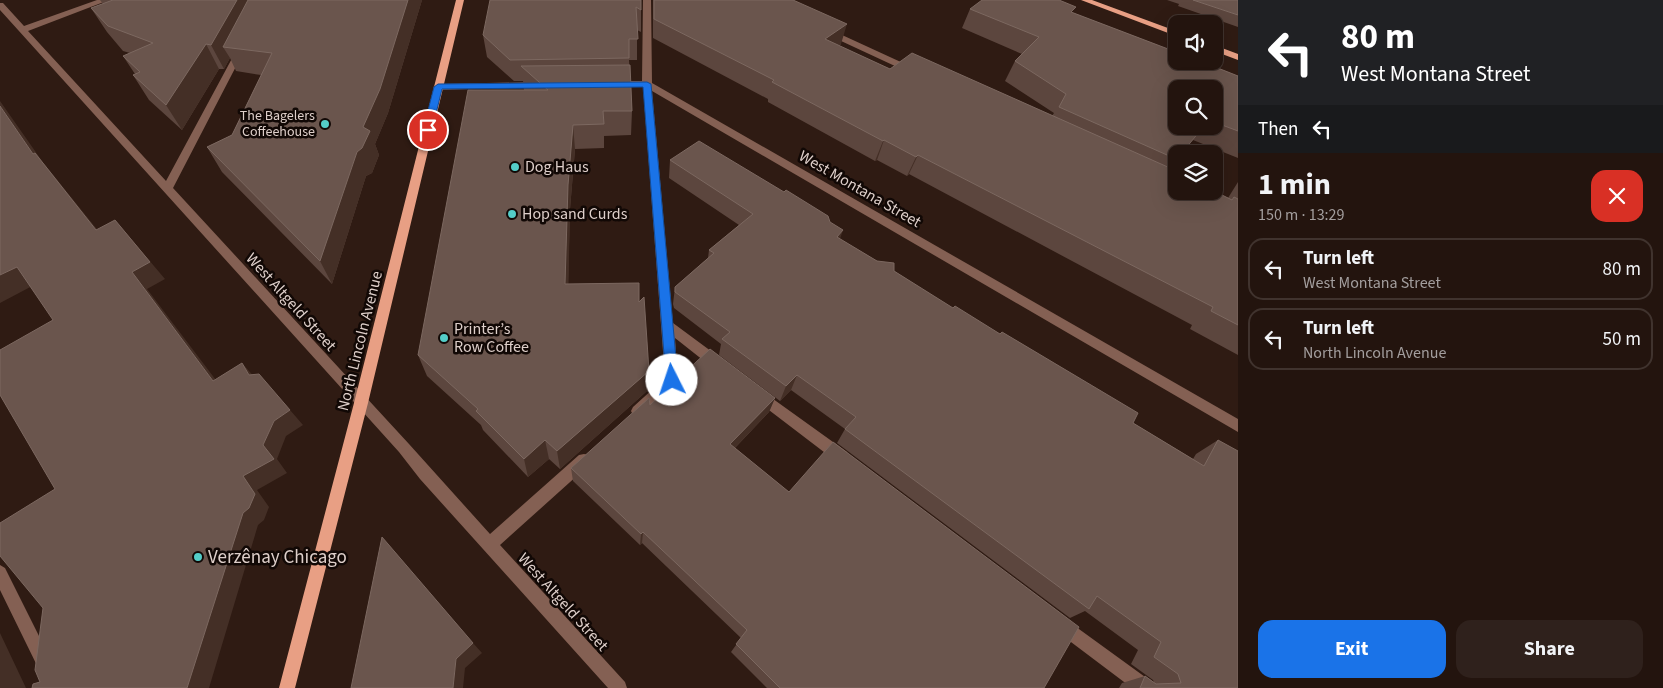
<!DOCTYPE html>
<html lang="en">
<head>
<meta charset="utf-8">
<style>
	body { margin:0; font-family:"Source Sans 3",sans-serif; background:#2f211c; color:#f1f3f6; height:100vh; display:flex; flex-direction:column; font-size:19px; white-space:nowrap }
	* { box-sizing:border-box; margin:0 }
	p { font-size:16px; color:#a39e9e }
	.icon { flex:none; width:28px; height:28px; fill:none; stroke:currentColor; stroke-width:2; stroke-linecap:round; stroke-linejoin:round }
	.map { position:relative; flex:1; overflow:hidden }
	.sheet { display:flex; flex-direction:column; background:#23140e; width:425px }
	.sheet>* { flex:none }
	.banner { background:#202124; color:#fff; overflow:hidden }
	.buttons { position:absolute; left:1168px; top:15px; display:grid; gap:10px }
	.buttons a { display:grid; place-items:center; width:55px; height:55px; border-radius:10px; background:#23140e; box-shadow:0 5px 20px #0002,0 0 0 1px #40332e; font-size:25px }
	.pin { position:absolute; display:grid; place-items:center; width:42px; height:42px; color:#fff; margin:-21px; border:2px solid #fff; border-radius:50%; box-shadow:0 1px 5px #0007 }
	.me { position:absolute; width:55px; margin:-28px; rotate:356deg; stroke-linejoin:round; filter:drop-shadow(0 0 4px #0008) }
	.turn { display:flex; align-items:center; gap:18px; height:105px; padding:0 20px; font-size:22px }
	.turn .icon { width:65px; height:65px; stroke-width:2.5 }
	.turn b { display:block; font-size:35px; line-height:42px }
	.then { display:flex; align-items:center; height:48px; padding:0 20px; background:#0003; gap:10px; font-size:19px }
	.round { display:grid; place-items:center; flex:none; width:52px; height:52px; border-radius:15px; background:#2f211c }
	.head { display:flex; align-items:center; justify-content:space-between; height:85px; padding:0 20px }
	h1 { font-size:30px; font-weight:700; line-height:38px }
	.primary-button { display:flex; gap:10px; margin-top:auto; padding:10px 20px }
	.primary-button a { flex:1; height:58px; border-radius:15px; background:#1a73e8; color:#fff; font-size:20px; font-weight:700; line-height:58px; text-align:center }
	.primary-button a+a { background:#2f211c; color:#f1f3f6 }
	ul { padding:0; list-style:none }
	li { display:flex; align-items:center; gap:15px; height:62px; margin:0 10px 8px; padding:0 10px; border:2px solid #40332e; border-radius:15px }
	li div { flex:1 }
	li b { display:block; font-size:19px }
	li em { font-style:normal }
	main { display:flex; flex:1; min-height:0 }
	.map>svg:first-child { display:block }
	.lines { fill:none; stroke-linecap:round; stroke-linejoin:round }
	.minor { fill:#846053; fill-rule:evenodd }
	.major { fill:#e89f84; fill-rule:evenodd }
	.wall { fill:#5c463e; fill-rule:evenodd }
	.shaded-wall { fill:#442f26 }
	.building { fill:#6a554d; stroke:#7c6860 }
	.route { fill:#1a73e8; stroke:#114b97 }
	.poi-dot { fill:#54cdc8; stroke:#110805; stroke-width:2 }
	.labels { text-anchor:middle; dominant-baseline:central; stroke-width:5; stroke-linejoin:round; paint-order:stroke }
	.far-poi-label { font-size:14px; fill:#decfca; stroke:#110805; text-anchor:end }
	.poi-label { font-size:16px; fill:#decfca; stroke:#110805; text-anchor:start }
	.street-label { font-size:16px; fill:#decfca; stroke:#110805 }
	.near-poi-label { font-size:19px; fill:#decfca; stroke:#110805; text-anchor:start }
</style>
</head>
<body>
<main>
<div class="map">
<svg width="1238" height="688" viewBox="0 0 1238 688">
	<rect width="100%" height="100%" fill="#2f1b13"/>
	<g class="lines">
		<!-- minor -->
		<path class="minor" d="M97,0H109L28,31L166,181L236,51L243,49L244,51L173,188L409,444L490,534L579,455L584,454L589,455L591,460L589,465L500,545L625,682L627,688H608L420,479L399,452L0,10V3H3L24,26Z
			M643,0H651L652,83L1238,419V432L652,91L673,323L723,360L724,364L723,368L718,369L713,368L675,338L678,380L677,384L643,415L638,417L633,415L631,411L633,407L665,378L643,87H613L608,84L613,81H642Z
			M829,29L916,69L917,71L913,74L910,73L826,34L825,32Z
			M541,82L544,83V87L438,90L433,87L438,84Z
			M758,388L847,452L849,457L847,462L842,463L837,462L753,398L751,394L753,390Z
			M0,565L5,568L65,688H48L0,590Z
			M1061,616L1152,682L1154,688H1132L1055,630L1053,624L1055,618Z"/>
		<!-- major -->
		<path class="major" d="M456,0H464L368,403L295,688H279L354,403Z
			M1081,0H1092L1176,31V36Z
			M1214,45L1238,54V60L1214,51Z"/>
	</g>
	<!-- wall -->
	<path class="wall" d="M100,0H422L388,113L375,144L379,155L372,173L366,176L332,284L222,172L207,147L232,135L261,75L236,71L230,58L224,69H219L182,130L149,100L133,75L135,74L123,56L130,53L123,51L107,32L91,8L103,4Z
		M641,0V32L637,30V60H629L632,111L631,135L604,136V148L575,149L570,209L568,284L639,302L649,371L647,391L560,469L549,459L528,477L483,430L481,425L427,376L418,355L524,90L523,81H514L487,57L483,35Z
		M653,0H793L841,44L839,46L890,69L1052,116L1054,113L1005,81L1015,61L1022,54L962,28L970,9L1073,13L1238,76V158L1193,140L1176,154V160L1170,168L1172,172L1228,198L1238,182V355L1190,329L1192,325L909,174L907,176L877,160L875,161L768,102V99L653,38ZM1214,89V126H1176Z
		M1167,0H1238V27L1178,6L1179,4Z
		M670,160L830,222L840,239L894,271L1133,423L1193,459L1196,454L1218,440L1238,688H1119L1122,683L1145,676L1154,682L1153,680L1131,664L1138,650L1085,611L1070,618L837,443L845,429L791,390L780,401L719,355L721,344L674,308L673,304L675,287L708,258L709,250L739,225L669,178Z
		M775,398L769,412L735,448L789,492L1044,688H767L731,652L741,638L642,543L640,545L573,481L571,468L650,405Z"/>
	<!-- shaded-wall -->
	<path class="shaded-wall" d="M237,0H261L223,47L230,58L224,69L211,45Z
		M408,0H422L388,113L375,144L379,155L372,173L366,176L332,284L320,261L363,127Z
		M847,24L841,44L820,59L825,39Z
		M206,44L219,69L182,130L166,105Z
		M0,101L42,161L112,248L96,230L33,154L0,106Z
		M573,125L575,149L570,209L568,307L565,284L568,185Z
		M884,140L877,160L875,161L883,141Z
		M918,155L909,174L907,176L916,157Z
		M115,220L165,279L147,289L228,396L213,381L132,272Z
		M843,230L837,248V237Z
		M17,267L36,284L0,303V275Z
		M242,363L256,379L249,375Z
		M649,371L647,391L560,469L557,451Z
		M797,375L791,390L780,401L786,386Z
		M775,398L769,412L726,457L730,444Z
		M290,410L303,425L286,436L277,459L287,473L257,490L269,507L264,520L258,525L209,688H187L243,476L263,445L274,421Z
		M545,440L549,459L528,477L524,459Z
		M643,532L642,543L640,545L641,534Z
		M0,633L26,688H0Z
		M473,643L482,653L465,668L463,688H453L456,659Z"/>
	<!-- building -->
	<path class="building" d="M113,0H237L211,45L206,44L166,105L133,75L140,72L123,56L153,43L108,26L91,8Z
		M248,0H408L380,89L363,127L370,131L362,148L357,152L320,261L207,147L232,135L272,53L223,47Z
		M490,0H641V10L636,7L638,39H629V58L510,60L483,35Z
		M654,0H793L847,24L825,39L890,69L912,53L1170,168L1173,171L1172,172L1176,174V191H1214L1232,200L1234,197L1238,199V325L1211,311L1213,307L918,155L916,157L884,140L883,141L772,82L774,80L654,19Z
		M982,0H1059L1076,7L1071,12L1176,52V61H1200L1238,76V131L1214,122V89H1176V126H1204L1181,154H1176V159L1059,107L1066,94L1015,61L1039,37L970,9Z
		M1193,0H1238V15Z
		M630,65L632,111H603L604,124L573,125L568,185L565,284L639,283V302L644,297L649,371L557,451L545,440L524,459L476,411L478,409L418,355L468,90H548L521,66Z
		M0,106L33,154L35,153L96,230L115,220L150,262L132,272L213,381L242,363L249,375L259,374L290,410L274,421L263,445L274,459L243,476L255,494L249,508L243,513L187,688H32L33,684L40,682L35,670L43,608L0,556V523L55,489L0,395V350L53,320L17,267L0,275Z
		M699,141L784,192L786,190L828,216L830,222L843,230L837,237L877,261L894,263V271L953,308L955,306L1000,334L1002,332L1138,413L1133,423L1204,466L1218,440L1238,451V688H1140L1145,676L1156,684L1181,683L1178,674L1154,657L1161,642L1097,596L1089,609L845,429L856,417L797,375L786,386L722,339L730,332L675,292V287L714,253L709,250L753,214L670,160Z
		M710,349L775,398L730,444L789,492L833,442L1079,627L1044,688H780L736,644L747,630L643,532L641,534L571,468L649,398L650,405Z
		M382,537L473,643L456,659L453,688H351Z"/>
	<!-- route -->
	<path class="route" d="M647,82L651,84L678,380L677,383H668L666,380L643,87L442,89L432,130L428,133L423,130L434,87L438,84Z"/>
	<!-- markers -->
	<g class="poi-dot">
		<circle cx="325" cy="124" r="5"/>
		<circle cx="515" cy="167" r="5"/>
		<circle cx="512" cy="214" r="5"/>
		<circle cx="444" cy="338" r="5"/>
		<circle cx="198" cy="557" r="5"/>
	</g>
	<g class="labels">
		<!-- far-poi labels -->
		<g class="far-poi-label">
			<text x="315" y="116">The Bagelers<tspan x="315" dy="16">Coffeehouse</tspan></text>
		</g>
		<!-- poi labels -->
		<g class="poi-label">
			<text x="525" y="167">Dog Haus</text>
			<text x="522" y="214">Hop sand Curds</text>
			<text x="454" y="329">Printer’s<tspan x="454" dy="18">Row Coffee</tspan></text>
		</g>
		<!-- street labels -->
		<g class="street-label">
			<text transform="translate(860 189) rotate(30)">West Montana Street</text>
			<text transform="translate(291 302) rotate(48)">West Altgeld Street</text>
			<text transform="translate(360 341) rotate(-76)">North Lincoln Avenue</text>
			<text transform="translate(563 602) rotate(48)">West Altgeld Street</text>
		</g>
		<!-- near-poi labels -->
		<g class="near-poi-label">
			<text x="208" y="557">Verzênay Chicago</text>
		</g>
	</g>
</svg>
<div class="buttons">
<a><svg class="icon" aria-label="sound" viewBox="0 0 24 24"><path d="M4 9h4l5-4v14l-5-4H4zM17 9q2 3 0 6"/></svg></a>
<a><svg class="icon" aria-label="search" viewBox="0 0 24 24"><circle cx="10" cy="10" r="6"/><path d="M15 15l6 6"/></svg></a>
<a><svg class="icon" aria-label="layers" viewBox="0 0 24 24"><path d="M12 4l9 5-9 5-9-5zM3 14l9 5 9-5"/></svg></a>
</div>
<div class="pin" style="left:428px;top:130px;background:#d93025"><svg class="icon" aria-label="arrive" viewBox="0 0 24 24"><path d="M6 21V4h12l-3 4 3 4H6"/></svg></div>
<svg class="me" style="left:672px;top:380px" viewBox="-20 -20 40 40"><circle r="19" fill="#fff"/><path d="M0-13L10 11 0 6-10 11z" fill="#1a73e8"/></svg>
</div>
<section class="sheet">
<div class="banner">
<div class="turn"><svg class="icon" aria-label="left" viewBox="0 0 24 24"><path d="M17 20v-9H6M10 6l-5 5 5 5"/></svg><div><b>80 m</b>West Montana Street</div></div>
<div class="then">Then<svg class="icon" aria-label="left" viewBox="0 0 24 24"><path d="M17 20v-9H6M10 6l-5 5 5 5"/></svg></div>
</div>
<div class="head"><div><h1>1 min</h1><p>150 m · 13:29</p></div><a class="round" style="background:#d93025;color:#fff"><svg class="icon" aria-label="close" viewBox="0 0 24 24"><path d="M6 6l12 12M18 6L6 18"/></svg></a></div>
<ul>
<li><svg class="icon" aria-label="left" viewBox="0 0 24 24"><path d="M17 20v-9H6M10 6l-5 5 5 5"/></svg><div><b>Turn left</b><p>West Montana Street</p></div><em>80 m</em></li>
<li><svg class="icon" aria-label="left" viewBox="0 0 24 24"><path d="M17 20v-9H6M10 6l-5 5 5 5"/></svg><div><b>Turn left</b><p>North Lincoln Avenue</p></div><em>50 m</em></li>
</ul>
<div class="primary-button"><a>Exit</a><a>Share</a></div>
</section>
</main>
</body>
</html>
